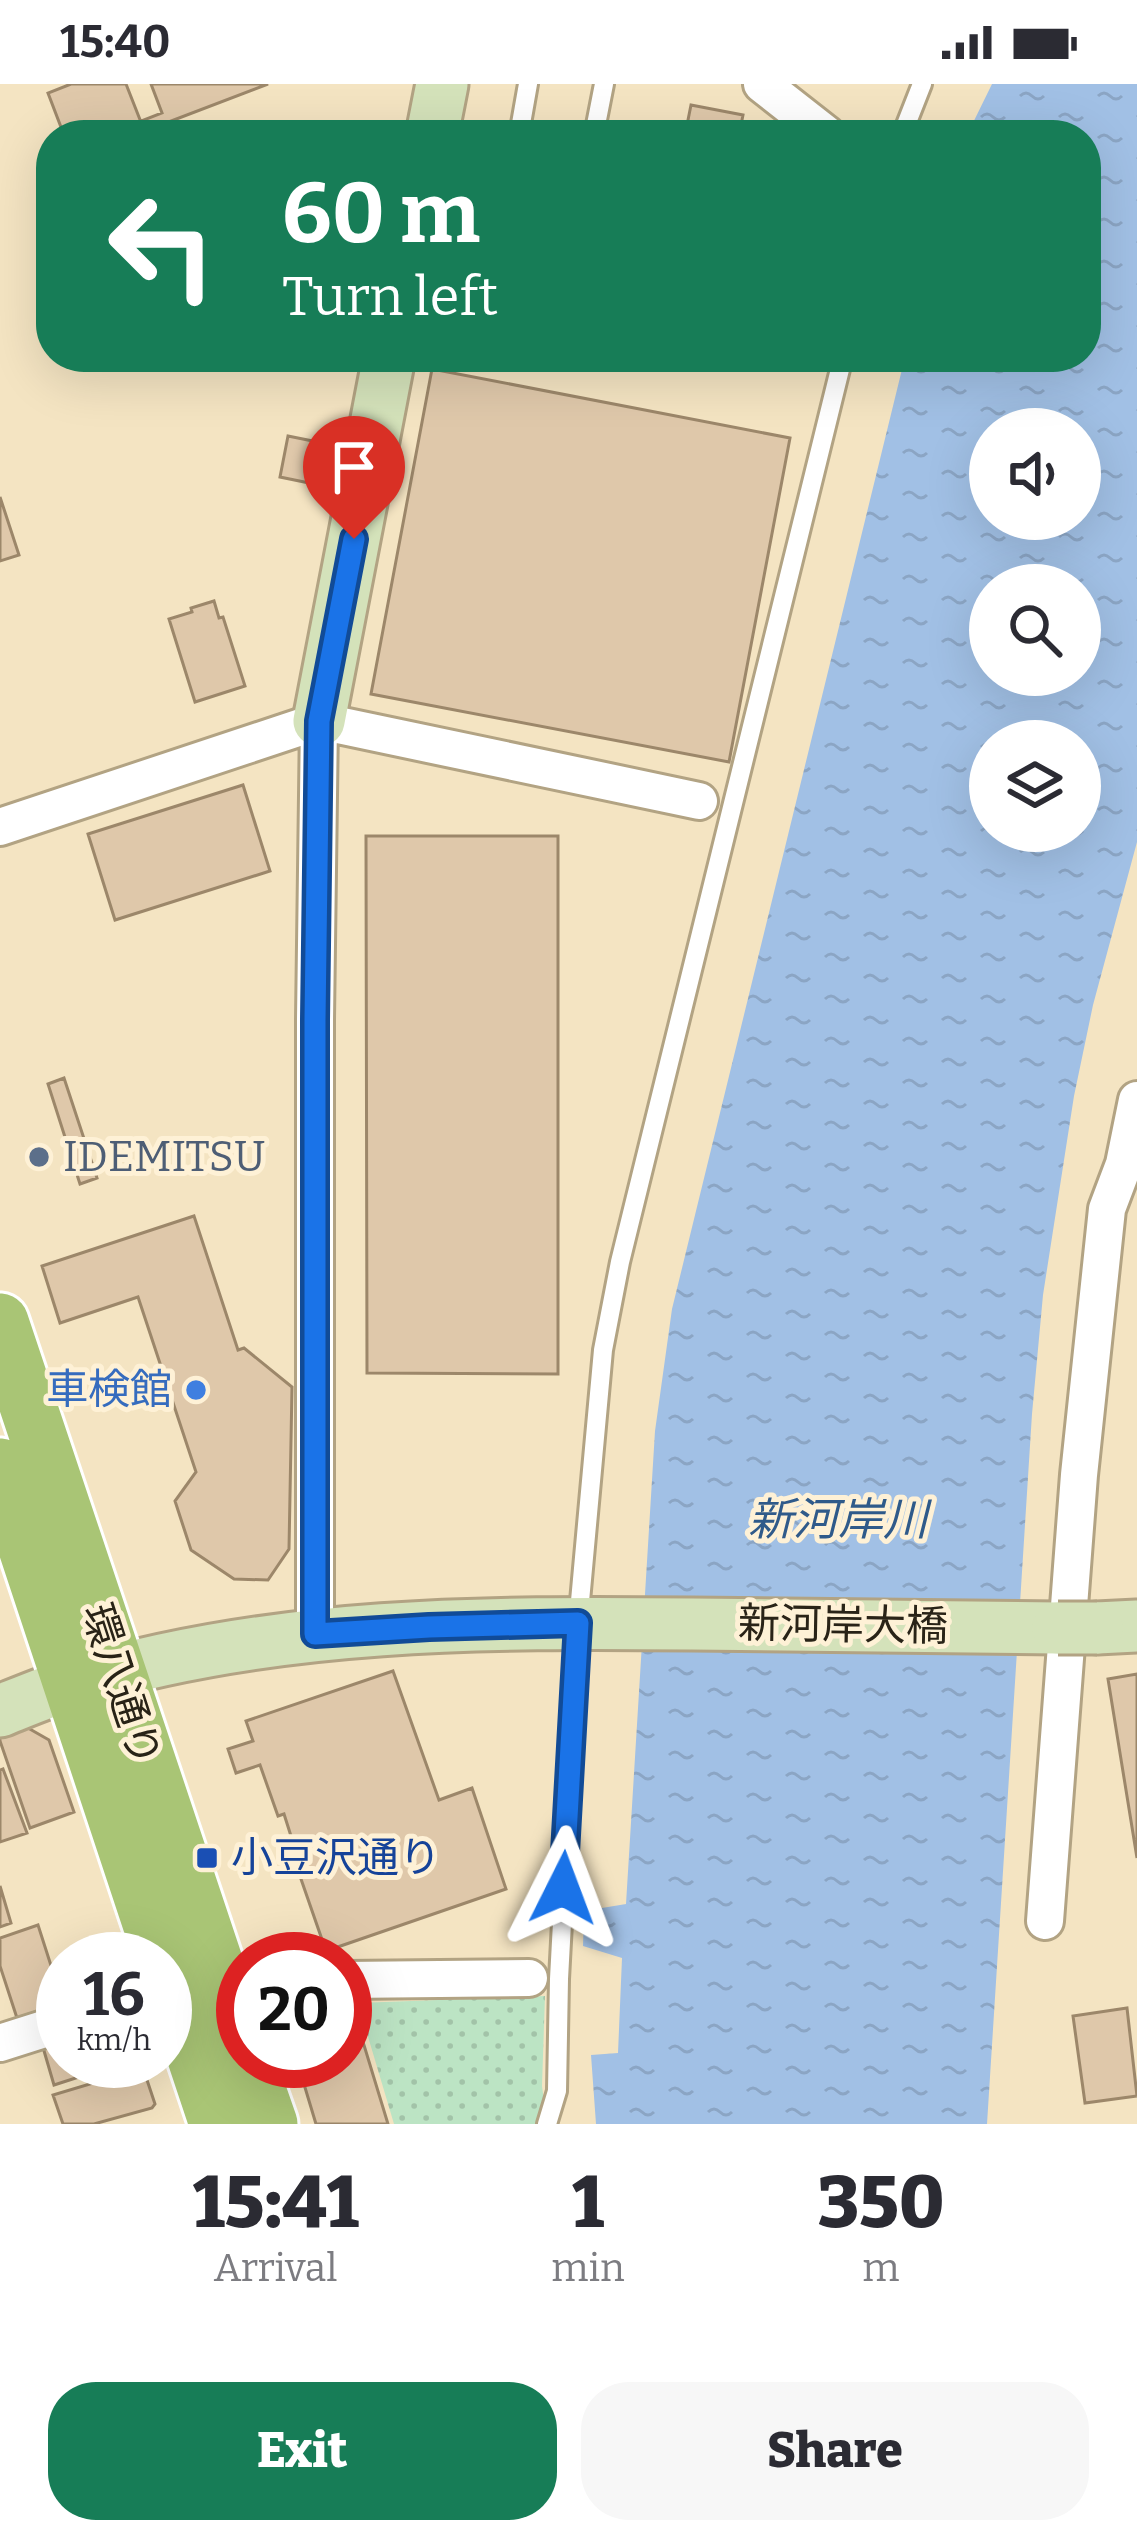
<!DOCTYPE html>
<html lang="en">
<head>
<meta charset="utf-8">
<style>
	body { margin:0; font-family:Bitter,"Noto Sans JP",serif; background:#f7f7f7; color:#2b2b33; height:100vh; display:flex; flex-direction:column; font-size:45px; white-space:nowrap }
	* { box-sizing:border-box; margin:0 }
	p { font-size:39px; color:#7c7c81 }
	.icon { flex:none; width:66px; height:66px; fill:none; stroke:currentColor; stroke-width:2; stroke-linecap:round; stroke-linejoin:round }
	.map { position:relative; height:2040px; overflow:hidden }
	.details { display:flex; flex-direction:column; background:#fff; flex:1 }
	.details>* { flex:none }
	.banner { position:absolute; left:36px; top:36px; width:1065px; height:252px; border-radius:48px; box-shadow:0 12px 48px #0002; background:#177d57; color:#fff; overflow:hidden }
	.tools { position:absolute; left:969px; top:324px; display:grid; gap:24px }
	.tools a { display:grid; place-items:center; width:132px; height:132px; border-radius:50%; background:#fff; box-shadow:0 12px 48px #0002; font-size:60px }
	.speed { position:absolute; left:36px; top:1848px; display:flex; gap:24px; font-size:60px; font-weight:700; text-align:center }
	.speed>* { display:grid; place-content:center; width:156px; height:156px; border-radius:50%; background:#fff; box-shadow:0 12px 48px #0002; line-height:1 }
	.speed small { font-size:30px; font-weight:400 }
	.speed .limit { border:18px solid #d22; background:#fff; color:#111 }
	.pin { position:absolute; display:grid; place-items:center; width:102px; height:102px; color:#fff; margin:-123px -51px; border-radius:50% 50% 50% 0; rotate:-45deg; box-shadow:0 0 12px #0007 }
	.pin .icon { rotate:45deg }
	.me { position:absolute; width:132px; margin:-66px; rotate:3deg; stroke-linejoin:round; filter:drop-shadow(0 0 9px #0008) }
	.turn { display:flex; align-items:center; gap:42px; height:252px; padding:0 48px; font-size:54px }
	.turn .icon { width:156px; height:156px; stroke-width:2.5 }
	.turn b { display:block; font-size:84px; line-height:102px }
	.eta { display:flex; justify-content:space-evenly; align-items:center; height:204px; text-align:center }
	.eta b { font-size:72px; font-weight:800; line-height:84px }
	.cta { display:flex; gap:24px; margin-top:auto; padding:24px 48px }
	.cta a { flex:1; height:138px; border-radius:48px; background:#177d57; color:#fff; font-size:48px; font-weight:800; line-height:138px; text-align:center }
	.cta a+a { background:#f7f7f7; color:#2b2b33 }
	.status { display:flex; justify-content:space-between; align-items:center; height:84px; padding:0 60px; background:#fff; direction:ltr }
	.status svg { height:33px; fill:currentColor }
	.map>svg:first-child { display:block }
	.green { fill:url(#green-dots) }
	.water { fill:url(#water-ripples); fill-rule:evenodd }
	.building { fill:#dfc8aa; stroke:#9c876a; stroke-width:3 }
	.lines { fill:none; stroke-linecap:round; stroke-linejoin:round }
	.lane-casing { stroke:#b2a383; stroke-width:24 }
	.street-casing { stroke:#b2a383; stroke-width:42 }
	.secondary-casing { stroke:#b2a383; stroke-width:57 }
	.primary-casing { stroke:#fff; stroke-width:63 }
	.lane { stroke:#fff; stroke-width:18 }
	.street { stroke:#fff; stroke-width:36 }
	.secondary { stroke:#d4e2ba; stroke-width:51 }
	.primary { stroke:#a9c575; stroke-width:57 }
	.secondary-bridge-casing { stroke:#b2a383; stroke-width:57; stroke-linecap:butt }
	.secondary-bridge { stroke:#d4e2ba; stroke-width:51 }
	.route-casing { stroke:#114b97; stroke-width:30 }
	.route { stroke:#1a73e8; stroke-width:21 }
	.service-dot { fill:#5c6f8a; stroke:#fef1d6; stroke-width:4.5 }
	.shop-dot { fill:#3f7fe0; stroke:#fef1d6; stroke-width:4.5 }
	.transit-dot { fill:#1a4fb4; stroke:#fef1d6; stroke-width:4.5 }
	.labels { text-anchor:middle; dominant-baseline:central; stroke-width:10; stroke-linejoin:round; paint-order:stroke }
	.service-label { font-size:42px; fill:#4e5e75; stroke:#fef1d6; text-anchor:start }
	.shop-label { font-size:42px; fill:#366cbe; stroke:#fef1d6; text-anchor:end }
	.street-label { font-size:42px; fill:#292317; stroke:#fef1d6 }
	.transit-label { font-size:42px; fill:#164399; stroke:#fef1d6; text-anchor:start }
	.water-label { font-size:45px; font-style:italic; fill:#2f5a8a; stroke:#fef1d6 }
</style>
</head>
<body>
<div class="status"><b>15:40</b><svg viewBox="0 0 49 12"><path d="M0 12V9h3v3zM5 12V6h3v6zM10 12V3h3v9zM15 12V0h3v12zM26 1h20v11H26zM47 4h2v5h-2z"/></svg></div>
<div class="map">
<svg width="1137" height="2040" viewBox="0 0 1137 2040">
	<defs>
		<pattern id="green-dots" width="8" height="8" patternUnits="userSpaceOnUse" patternTransform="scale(3)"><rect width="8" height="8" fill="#bce4c4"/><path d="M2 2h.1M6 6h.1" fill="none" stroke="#a2c3a8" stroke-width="1.8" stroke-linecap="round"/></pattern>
		<pattern id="water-ripples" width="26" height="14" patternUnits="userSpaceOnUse" patternTransform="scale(3)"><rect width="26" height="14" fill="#a1c0e5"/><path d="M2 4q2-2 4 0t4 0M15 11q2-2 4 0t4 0" fill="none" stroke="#8ba5c4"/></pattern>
	</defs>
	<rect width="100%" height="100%" fill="#f4e4c2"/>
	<!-- green -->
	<path class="green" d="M545,1912L542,2002L547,2040H394L358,1919Z"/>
	<!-- water -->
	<path class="water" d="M992,0H1137V758L1093,921L1074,1012L1043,1211L1032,1330L987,2040H596L591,1971L618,1969L622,1874L583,1862L584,1827L626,1820L655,1347L672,1225L905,273H1086V51H967ZM990,345H1080V435H990ZM990,501H1080V591H990ZM990,657H1080V747H990Z"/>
	<!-- building -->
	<path class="building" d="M71,0H126L146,51H64L48,9Z
		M151,0H268L145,47L141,37L162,29Z
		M691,21L743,31L739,51H685Z
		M432,285L790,354L729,678L371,610Z
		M288,352L352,365L343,406L280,393Z
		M0,413L19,471L0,477Z
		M214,517L219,534L223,533L245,602L195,618L169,535L192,528L191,524Z
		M243,701L270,787L115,836L88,750Z
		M366,752H558V1290L367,1289Z
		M64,994L97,1094L80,1100L48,1000Z
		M194,1132L238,1266L244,1264L292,1303L289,1465L268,1496L234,1495L191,1466L175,1417L196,1388L138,1213L60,1239L42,1182Z
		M393,1587L439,1716L472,1704L506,1805L326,1867L293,1772L297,1771L284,1730L278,1732L260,1681L236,1689L228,1665L253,1657L246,1637Z
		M1137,1590V1774L1108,1595Z
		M28,1644L49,1656L74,1728L30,1744L0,1657V1654Z
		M3,1685L27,1749L0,1758V1686Z
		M0,1802L11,1839L0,1843Z
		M38,1841L63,1919L17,1934L0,1882V1854Z
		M1127,1924L1137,2012L1085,2019L1073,1932Z
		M353,1925L388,2040H316L297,1977H345V1927Z
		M63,1954V1977H126L95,1987L93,1980L80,1985L82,1992L54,2001L42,1960Z
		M143,1984L155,2020L152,2024L94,2040H63L53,2011Z"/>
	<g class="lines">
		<!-- lane casing -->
		<g class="lane-casing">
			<path id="lane" d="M519,51L528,0
				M594,51L604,0
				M902,51L922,0
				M547,2040L557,2007L559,1895L578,1539L603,1266L620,1178L843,273"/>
		</g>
		<!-- street casing -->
		<g class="street-casing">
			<path id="street" d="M762,0L827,51
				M0,743L319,637L699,717
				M315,1550V936L319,637
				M1045,1837L1079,1391L1107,1125L1124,1080L1137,1016
				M345,1896L529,1894
				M0,1959L63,1939"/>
		</g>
		<!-- secondary casing -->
		<g class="secondary-casing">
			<path id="secondary" d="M432,51L442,0
				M319,637L389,273
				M1097,1544L1137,1542
				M0,1627C25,1617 51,1606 77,1598C276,1538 486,1538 692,1540C814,1541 936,1542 1058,1544"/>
		</g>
		<!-- primary casing -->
		<g class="primary-casing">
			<path id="primary" d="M0,1238L243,1964
				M0,1383L163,1875
				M165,1881L218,2040
				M247,1977L269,2040"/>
		</g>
		<!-- lane -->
		<use href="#lane" class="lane"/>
		<!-- street -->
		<use href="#street" class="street"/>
		<!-- secondary -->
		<use href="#secondary" class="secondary"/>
		<!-- primary -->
		<use href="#primary" class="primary"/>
		<!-- secondary-bridge casing -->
		<g class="secondary-bridge-casing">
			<path id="secondary-bridge" d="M1058,1544H1097"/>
		</g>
		<!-- secondary-bridge -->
		<use href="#secondary-bridge" class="secondary-bridge"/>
	</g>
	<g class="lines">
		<!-- route casing -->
		<g class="route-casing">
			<path id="route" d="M354,455L319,637L315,936V1550L429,1543L578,1539L563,1804"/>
		</g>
		<!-- route -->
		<use href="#route" class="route"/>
	</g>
	<!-- markers -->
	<circle class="service-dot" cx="39" cy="1073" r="12"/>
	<circle class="shop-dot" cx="196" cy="1306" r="12"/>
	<rect class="transit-dot" x="195" y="1762" width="24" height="24" rx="6"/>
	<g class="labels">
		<!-- service labels -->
		<g class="service-label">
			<text x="63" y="1073">IDEMITSU</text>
		</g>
		<!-- shop labels -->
		<g class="shop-label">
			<text x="172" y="1306">車検館</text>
		</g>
		<!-- street labels -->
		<g class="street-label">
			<text transform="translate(843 1541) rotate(1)">新河岸大橋</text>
			<text transform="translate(121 1601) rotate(72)">環八通り</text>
		</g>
		<!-- transit labels -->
		<g class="transit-label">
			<text x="231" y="1774">小豆沢通り</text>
		</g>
		<!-- water labels -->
		<g class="water-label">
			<text x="838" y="1436">新河岸川</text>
		</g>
	</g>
</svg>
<div class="tools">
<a><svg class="icon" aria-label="sound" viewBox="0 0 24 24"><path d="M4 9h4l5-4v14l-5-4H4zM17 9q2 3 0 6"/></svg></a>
<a><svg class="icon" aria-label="search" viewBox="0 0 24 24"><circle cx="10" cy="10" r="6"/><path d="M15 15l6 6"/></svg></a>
<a><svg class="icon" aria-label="layers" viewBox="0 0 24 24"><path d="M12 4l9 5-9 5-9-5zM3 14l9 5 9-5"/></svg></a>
</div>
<div class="speed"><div>16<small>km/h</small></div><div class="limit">20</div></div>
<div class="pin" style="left:354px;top:455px;background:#d93025"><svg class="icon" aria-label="arrive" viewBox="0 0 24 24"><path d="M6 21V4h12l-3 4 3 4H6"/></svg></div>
<svg class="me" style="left:563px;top:1804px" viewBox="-20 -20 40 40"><path d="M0-17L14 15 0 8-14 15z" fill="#1a73e8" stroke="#fff" stroke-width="4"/></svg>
<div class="banner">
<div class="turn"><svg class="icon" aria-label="left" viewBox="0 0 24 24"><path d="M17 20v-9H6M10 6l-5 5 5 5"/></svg><div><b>60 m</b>Turn left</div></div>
</div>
</div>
<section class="details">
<div class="eta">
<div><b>15:41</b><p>Arrival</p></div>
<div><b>1</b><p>min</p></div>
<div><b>350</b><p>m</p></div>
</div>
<div class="cta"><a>Exit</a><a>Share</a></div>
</section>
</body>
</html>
